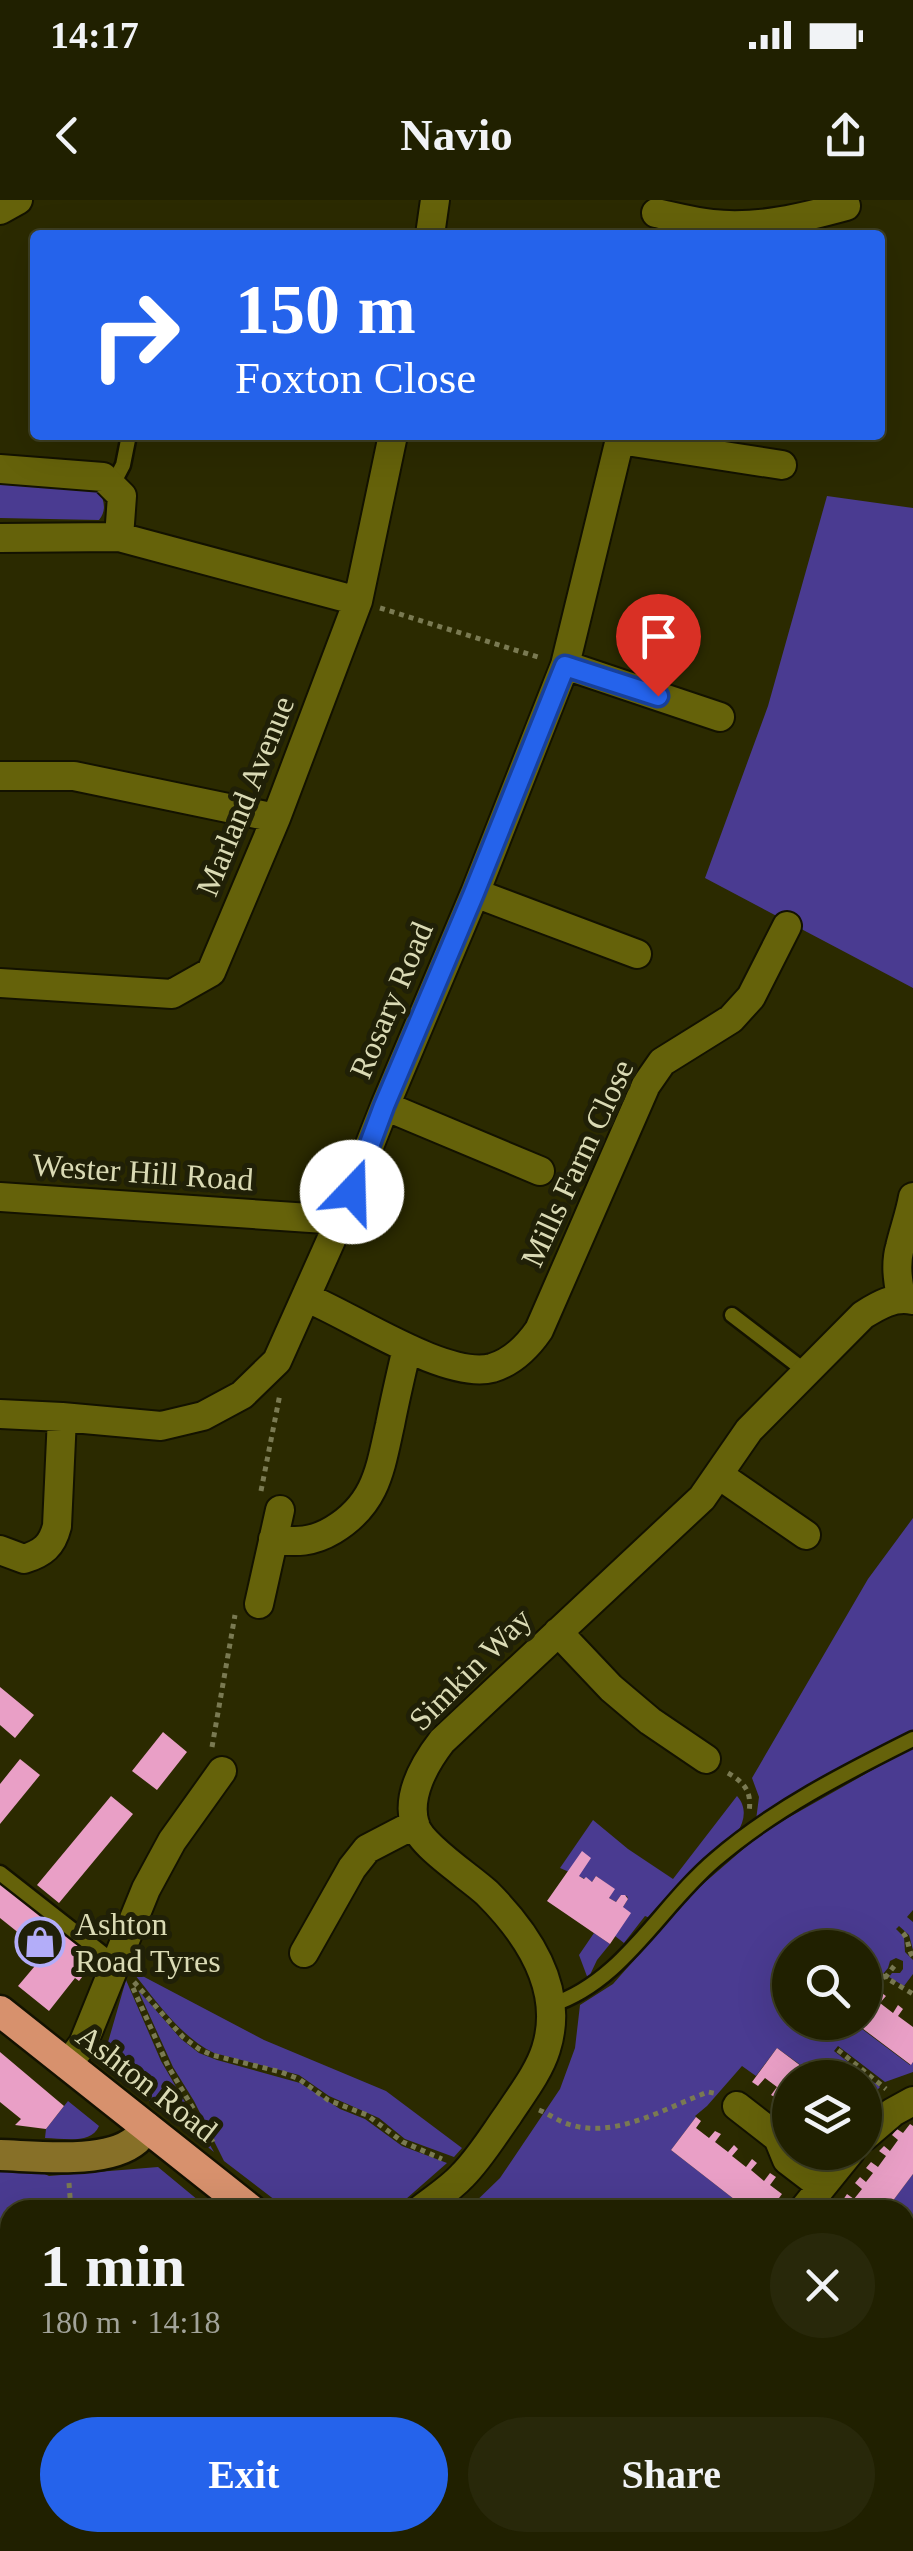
<!DOCTYPE html>
<html lang="en">
<head>
<meta charset="utf-8">
<style>
	body { margin:0; font-family:"Times New Roman",serif; background:#28280a; color:#f1f3f6; height:100vh; display:flex; flex-direction:column; font-size:38px; white-space:nowrap }
	* { box-sizing:border-box; margin:0 }
	p { font-size:32px; color:#a2a399 }
	.icon { flex:none; width:55px; height:55px; fill:none; stroke:currentColor; stroke-width:2; stroke-linecap:round; stroke-linejoin:round }
	.map { position:relative; flex:1; overflow:hidden }
	.drawer { position:absolute; left:0px; top:2000px; width:915px; height:352px; display:flex; flex-direction:column; background:#202000; border-radius:30px 30px 0 0; box-shadow:0 10px 40px #0002,0 0 0 2px #3d3e22 }
	.drawer>* { flex:none }
	.top-card { position:absolute; left:30px; top:30px; width:855px; height:210px; border-radius:10px; box-shadow:0 10px 40px #0002,0 0 0 2px #3d3e22; background:#2563eb; color:#fff; overflow:hidden }
	.tools { position:absolute; left:772px; top:1730px; display:grid; gap:20px }
	.tools a { display:grid; place-items:center; width:110px; height:110px; border-radius:50%; background:#202000; box-shadow:0 10px 40px #0002,0 0 0 2px #3d3e22; font-size:50px }
	.pin { position:absolute; display:grid; place-items:center; width:85px; height:85px; color:#fff; margin:-102px -42px; border-radius:50% 50% 50% 0; rotate:-45deg; box-shadow:0 0 10px #0007 }
	.pin .icon { rotate:45deg }
	.me { position:absolute; width:110px; margin:-55px; rotate:21deg; stroke-linejoin:round; filter:drop-shadow(0 0 8px #0008) }
	.turn { display:flex; align-items:center; gap:35px; height:210px; padding:0 40px; font-size:45px }
	.turn .icon { width:130px; height:130px; stroke-width:2.5 }
	.turn b { display:block; font-size:70px; line-height:85px }
	.round { display:grid; place-items:center; flex:none; width:105px; height:105px; border-radius:52px; background:#28280a }
	.headline { display:flex; align-items:center; justify-content:space-between; height:170px; padding:0 40px }
	h1 { font-size:60px; font-weight:700; line-height:75px }
	.button { display:flex; gap:20px; margin-top:auto; padding:20px 40px }
	.button a { flex:1; height:115px; border-radius:60px; background:#2563eb; color:#fff; font-size:40px; font-weight:700; line-height:115px; text-align:center }
	.button a+a { background:#28280a; color:#f1f3f6 }
	.status { display:flex; justify-content:space-between; align-items:center; height:70px; padding:0 50px; background:#202000; direction:ltr }
	.status svg { height:28px; fill:currentColor }
	header { display:flex; justify-content:space-between; align-items:center; height:130px; padding:0 40px; background:#202000; font-size:45px; font-weight:700 }
	.map>svg:first-child { display:block }
	.green { fill:#4a3b91 }
	.building { fill:#e99fc6 }
	.lines { fill:none; stroke-linecap:round; stroke-linejoin:round }
	.lane-casing { stroke:#131200; stroke-width:19 }
	.street-casing { stroke:#131200; stroke-width:32 }
	.secondary-casing { stroke:#131200; stroke-width:35 }
	.highway-casing { stroke:#131200; stroke-width:35 }
	.path { stroke:#7a7a52; stroke-width:5; stroke-dasharray:5 5; stroke-linecap:butt }
	.lane { stroke:#65620a; stroke-width:14 }
	.street { stroke:#65620a; stroke-width:28 }
	.secondary { stroke:#877028; stroke-width:30 }
	.highway { stroke:#d7916d; stroke-width:30 }
	.route-casing { stroke:#184099; stroke-width:25 }
	.route { stroke:#2563eb; stroke-width:18 }
	.labels { text-anchor:middle; dominant-baseline:central; stroke-width:10; stroke-linejoin:round; paint-order:stroke }
	.street-label { font-size:32px; fill:#dadab4; stroke:#202007 }
	.poi-label { font-size:32px; fill:#dadab4; stroke:#202007; text-anchor:start }
</style>
</head>
<body>
<div class="status"><b>14:17</b><svg viewBox="0 0 49 12"><path d="M0 12V9h3v3zM5 12V6h3v6zM10 12V3h3v9zM15 12V0h3v12zM26 1h20v11H26zM47 4h2v5h-2z"/></svg></div>
<header><svg class="icon" aria-label="back" viewBox="0 0 24 24"><path d="M15 5l-7 7 7 7"/></svg>Navio<svg class="icon" aria-label="share" viewBox="0 0 24 24"><path d="M12 15V3M7 8l5-5 5 5M5 13v7h14v-7"/></svg></header>
<div class="map">
<svg width="913" height="2351" viewBox="0 0 913 2351">
	<rect width="100%" height="100%" fill="#2b2a00"/>
	<!-- green -->
	<path class="green" d="M0,281L99,289C104,301 107,310 99,320L0,318Z
		M827,296L913,308V788L705,678L768,506Z
		M913,1318V1534L756,1620L759,1597L752,1578L868,1379Z
		M913,1547V1710L907,1717L913,1722V1750L909,1735L899,1726L896,1729L904,1737L905,1752L913,1760V1774L904,1786L889,1777L892,1773H900L903,1769V1761L896,1758L890,1761L888,1768L883,1774L865,1762V1748H790V1822L854,1823L910,1865L913,1862V1872L885,1882L838,1846L834,1851L880,1887L865,1903V1878L817,1877L777,1848L756,1876L742,1866L707,1906L695,1916L696,1917L671,1950L748,2010H703L691,2002L685,2009L679,2004L675,2010H467L500,1978L560,1889L575,1848L580,1805L613,1784L696,1690L763,1632Z
		M737,1596C747,1607 745,1621 737,1633C730,1643 714,1650 705,1658C685,1677 667,1697 650,1718L645,1716L624,1743L615,1736L623,1707L628,1699L627,1696L621,1695L616,1702L609,1698L614,1689L596,1676L592,1682L560,1668L593,1620L628,1649L673,1679Z
		M594,1733L610,1744L597,1760L588,1779L579,1755Z
		M131,1770L264,1840L386,1891L462,1948L454,1957L405,1939L379,1918L329,1896L299,1875L214,1853C179,1836 155,1799 131,1770Z
		M126,1780L161,1861L214,1952L102,1863Z
		M138,1790L181,1839L199,1853L217,1860L300,1883L340,1909L365,1919L402,1946L447,1963L406,1999L396,2010H288L224,1961L194,1901L173,1867Z
		M68,1901L99,1926C91,1945 63,1938 45,1938L46,1929Z
		M158,1967L210,2010H10V2342H473L478,2346L481,2343L534,2342L540,2346L543,2343L549,2342L560,2351H0V1969L36,1970L49,1976Z
		M913,1974V2037L905,2051V2010H886Z
		M905,2123L913,2129V2227L908,2223L905,2226Z
		M711,2343H761L771,2351H721Z"/>
	<!-- building -->
	<path class="building" d="M0,1487L34,1515L15,1538L0,1525Z
		M163,1532L187,1552L157,1590L132,1571Z
		M20,1559L40,1575L0,1624V1584Z
		M111,1596L133,1614L59,1703L37,1685Z
		M582,1651L591,1658L579,1676L584,1679L586,1677L592,1682L596,1676L615,1689L609,1698L616,1702L621,1695H625L628,1699L623,1707L631,1713L610,1744L547,1701Z
		M0,1683L96,1759L79,1781L75,1778L49,1811L18,1786L45,1754L0,1718Z
		M865,1791L874,1798L879,1791L886,1796L880,1803L893,1813L898,1805L903,1809L898,1816L913,1827V1862L911,1865L854,1822H865Z
		M777,1848L817,1878H790V1896L784,1891L778,1899L771,1895L777,1887L765,1878L758,1886L752,1882Z
		M0,1852L64,1906L46,1929L15,1925L21,1919L0,1902Z
		M696,1917L701,1921L696,1928L709,1938L715,1931L721,1934L715,1942L728,1952L734,1945L738,1949L732,1956L746,1967L752,1959L757,1963L751,1970L764,1981L770,1973L776,1977L770,1985L782,1994L770,2010H748L671,1950Z
		M910,1924L913,1926V1974L886,2010H856L843,2000L847,1994L854,1999L862,1989L855,1983L860,1977L866,1982L873,1973L866,1968L871,1962L878,1967L886,1956L879,1951L884,1946L890,1951L898,1940L892,1935L897,1929L903,1933Z
		M908,2223L913,2227V2286L905,2280V2226Z
		M549,2342H604L615,2351H560Z
		M761,2342H807L817,2351H771Z"/>
	<g class="lines">
		<!-- lane casing -->
		<g class="lane-casing">
			<path id="lane" d="M112,286L123,265L129,235
				M732,1115L805,1171
				M0,1673L116,1764
				M551,1805C623,1782 660,1706 716,1659C774,1609 845,1573 913,1539"/>
		</g>
		<!-- street casing -->
		<g class="street-casing">
			<path id="street" d="M0,10L18,0
				M656,13C675,17 693,22 712,24C757,29 802,18 846,6
				M430,35L435,0
				M620,240L782,265
				M0,269L103,277L122,296L119,337
				M0,338L119,337L358,401
				M565,465L720,517
				M0,576H74L276,618
				M475,693L637,754
				M0,783L172,794L211,772L276,618L358,401L393,235
				M385,906L540,971
				M0,997L340,1020
				M307,1098C352,1116 446,1180 492,1168C512,1162 528,1146 539,1130L646,885L662,862L731,819L751,797L787,726
				M901,1098C898,1081 895,1064 900,1047C904,1030 910,1014 913,997
				M0,1214L62,1217L161,1226L203,1216L242,1195L277,1161L340,1020L385,906L475,693L565,465L621,235
				M719,1275L806,1335
				M273,1339C296,1343 313,1342 333,1330C376,1304 380,1270 390,1225C395,1199 401,1174 407,1148
				M0,1350L24,1359C43,1353 52,1346 57,1326L62,1217
				M259,1404L280,1310
				M558,1432L611,1488L650,1521L706,1559
				M304,1753L352,1668L367,1649L415,1624
				M67,1865L83,1844L146,1689L172,1641L222,1571
				M737,1906L778,1938L787,1960L821,1986
				M865,1936L893,1912L913,1901
				M420,2010C434,1999 450,1989 462,1976C480,1958 493,1936 508,1915C521,1895 539,1872 546,1849C565,1789 528,1734 487,1693C470,1677 421,1646 415,1625C406,1596 425,1563 442,1541L702,1298L749,1230L863,1115C879,1105 894,1096 913,1100
				M803,2010L850,1952
				M905,2327L913,2333"/>
		</g>
		<!-- secondary casing -->
		<g class="secondary-casing">
			<path id="secondary" d="M0,1955C36,1956 107,1965 136,1940C140,1936 143,1931 146,1927"/>
		</g>
		<!-- highway casing -->
		<g class="highway-casing">
			<path id="highway" d="M0,1811L251,2010
				M672,2342L683,2351"/>
		</g>
		<!-- path -->
		<path class="path" d="M380,408L541,458
			M261,1291L280,1194
			M212,1547L235,1415
			M728,1573C745,1583 752,1592 749,1612
			M903,1733C910,1741 907,1749 913,1757
			M865,1765L913,1794
			M885,1778L895,1765
			M134,1782L183,1837L199,1849L212,1855L281,1872L299,1879L328,1900L367,1915L403,1942L442,1959
			M133,1788L168,1866L213,1942
			M838,1850L886,1889
			M539,1910C549,1914 558,1921 568,1924C614,1940 665,1908 708,1892L718,1894
			M69,1983L71,2010
			M0,2250L10,2229
			M243,2342L245,2351
			M172,2351L176,2342"/>
		<!-- lane -->
		<use href="#lane" class="lane"/>
		<!-- street -->
		<use href="#street" class="street"/>
		<!-- secondary -->
		<use href="#secondary" class="secondary"/>
		<!-- highway -->
		<use href="#highway" class="highway"/>
	</g>
	<g class="lines">
		<!-- route casing -->
		<g class="route-casing">
			<path id="route" d="M352,992L384,906L474,693L565,466L658,496"/>
		</g>
		<!-- route -->
		<use href="#route" class="route"/>
	</g>
	<!-- icons -->
	<defs>
		<g id="shop-ring" transform="scale(2.5)"><circle r="9.5" fill="#202007" stroke="#b3adf9" stroke-width="1.5"/><path d="M-5-2.5h2.3a2.7 3.5 0 0 1 5.4 0H5L5.5 6h-11ZM-1.5-2.5h3a1.5 2.3 0 0 0-3 0Z" fill="#b3adf9"/></g>
	</defs>
	<g fill-rule="evenodd">
		<use href="#shop-ring" x="40" y="1742"/>
	</g>
	<g class="labels">
		<!-- street labels -->
		<g class="street-label">
			<text transform="translate(245 596) rotate(-68)">Marland Avenue</text>
			<text transform="translate(391 800) rotate(-67)">Rosary Road</text>
			<text transform="translate(577 963) rotate(-65)">Mills Farm Close</text>
			<text transform="translate(143 972) rotate(4)">Wester Hill Road</text>
			<text transform="translate(470 1469) rotate(-45)">Simkin Way</text>
			<text transform="translate(147 1883) rotate(38)">Ashton Road</text>
		</g>
		<!-- poi labels -->
		<g class="poi-label">
			<text x="75" y="1724">Ashton<tspan x="75" dy="37">Road Tyres</tspan></text>
		</g>
	</g>
</svg>
<div class="tools">
<a><svg class="icon" aria-label="search" viewBox="0 0 24 24"><circle cx="10" cy="10" r="6"/><path d="M15 15l6 6"/></svg></a>
<a><svg class="icon" aria-label="layers" viewBox="0 0 24 24"><path d="M12 4l9 5-9 5-9-5zM3 14l9 5 9-5"/></svg></a>
</div>
<div class="pin" style="left:658px;top:496px;background:#d93025"><svg class="icon" aria-label="arrive" viewBox="0 0 24 24"><path d="M6 21V4h12l-3 4 3 4H6"/></svg></div>
<svg class="me" style="left:352px;top:992px" viewBox="-20 -20 40 40"><circle r="19" fill="#fff"/><path d="M0-13L10 11 0 6-10 11z" fill="#2563eb"/></svg>
<div class="top-card">
<div class="turn"><svg class="icon" aria-label="right" viewBox="0 0 24 24"><path d="M7 20v-9h11M14 6l5 5-5 5"/></svg><div><b>150 m</b>Foxton Close</div></div>
</div>
<section class="drawer">
<div class="headline"><div><h1>1 min</h1><p>180 m · 14:18</p></div><a class="round"><svg class="icon" aria-label="close" viewBox="0 0 24 24"><path d="M6 6l12 12M18 6L6 18"/></svg></a></div>
<div class="button"><a>Exit</a><a>Share</a></div>
</section>
</div>
</body>
</html>
